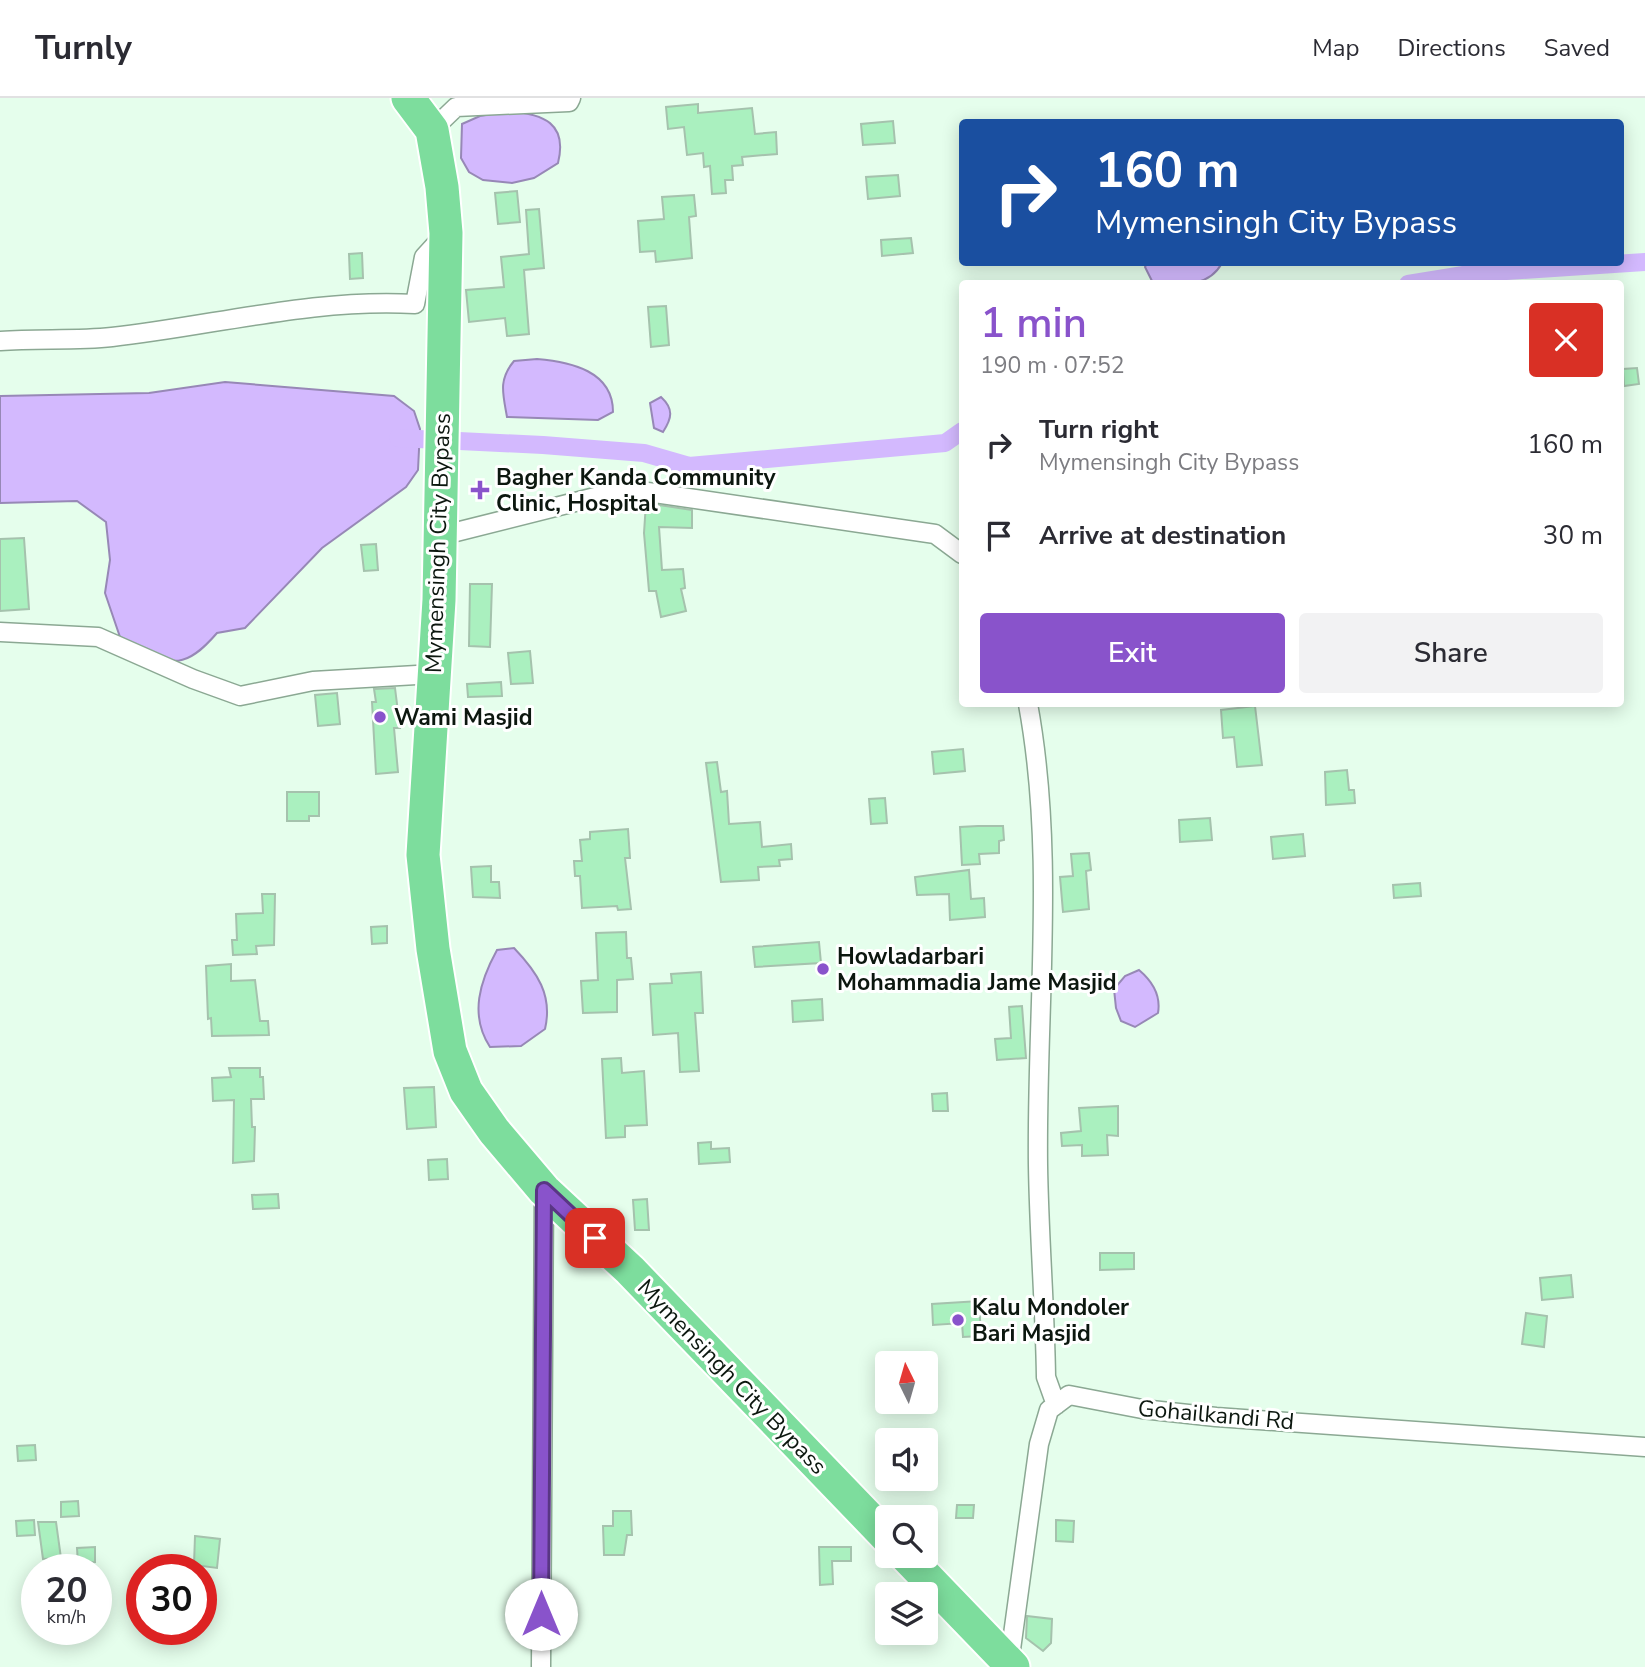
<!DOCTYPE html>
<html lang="en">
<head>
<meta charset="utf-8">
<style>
	body { margin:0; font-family:"Nunito Sans",sans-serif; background:#f2f2f3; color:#2b2b33; height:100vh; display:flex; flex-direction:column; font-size:26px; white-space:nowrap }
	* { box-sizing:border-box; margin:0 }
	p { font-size:23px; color:#7c7c81 }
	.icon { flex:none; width:38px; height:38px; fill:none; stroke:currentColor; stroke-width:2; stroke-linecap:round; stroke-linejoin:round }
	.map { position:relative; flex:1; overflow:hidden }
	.drawer { position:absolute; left:959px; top:182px; width:665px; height:427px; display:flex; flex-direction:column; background:#fff; border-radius:7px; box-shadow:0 4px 18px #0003 }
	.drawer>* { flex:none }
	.banner { position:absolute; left:959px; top:21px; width:665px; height:147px; border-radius:7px; box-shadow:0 4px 18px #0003; background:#1a4fa0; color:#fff; overflow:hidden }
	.needle { width:46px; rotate:355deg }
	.fabs { position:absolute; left:875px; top:1253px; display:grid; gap:14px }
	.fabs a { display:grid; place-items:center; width:63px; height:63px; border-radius:7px; background:#fff; box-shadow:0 4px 18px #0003; font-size:35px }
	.speed { position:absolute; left:21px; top:1456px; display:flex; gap:14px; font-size:35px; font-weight:700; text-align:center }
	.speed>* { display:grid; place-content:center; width:91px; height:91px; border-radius:50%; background:#fff; box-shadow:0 4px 18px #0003; line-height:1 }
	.speed small { font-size:18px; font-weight:400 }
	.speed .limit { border:10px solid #d22; background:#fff; color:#111 }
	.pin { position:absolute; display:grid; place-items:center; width:60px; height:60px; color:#fff; margin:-30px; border-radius:14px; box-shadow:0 4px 10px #0006 }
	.me { position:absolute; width:77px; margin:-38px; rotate:0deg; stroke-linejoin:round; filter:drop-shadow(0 0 5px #0008) }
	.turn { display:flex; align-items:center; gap:24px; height:147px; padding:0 21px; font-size:32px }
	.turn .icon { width:91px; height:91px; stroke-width:2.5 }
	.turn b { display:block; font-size:49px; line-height:60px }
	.round { display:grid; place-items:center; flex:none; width:74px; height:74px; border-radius:7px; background:#f2f2f3 }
	.overview { display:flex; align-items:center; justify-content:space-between; height:119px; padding:0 21px }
	h1 { font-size:42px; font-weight:600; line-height:52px; color:#8953cb }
	.cta { display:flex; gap:14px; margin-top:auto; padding:14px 21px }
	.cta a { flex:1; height:80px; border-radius:7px; background:#8953cb; color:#fff; font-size:28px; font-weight:600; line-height:80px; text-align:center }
	.cta a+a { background:#f2f2f3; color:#2b2b33 }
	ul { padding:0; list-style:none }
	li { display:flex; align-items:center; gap:21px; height:91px; padding:0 21px }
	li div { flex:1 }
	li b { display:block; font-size:26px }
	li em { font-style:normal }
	header { display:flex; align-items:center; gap:42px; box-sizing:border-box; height:98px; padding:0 35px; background:#fff; border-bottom:2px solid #e1e1e2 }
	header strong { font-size:33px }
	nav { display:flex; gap:38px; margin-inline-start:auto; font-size:24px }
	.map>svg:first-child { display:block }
	.water { fill:#d3b9fe; stroke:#9788b6; stroke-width:2 }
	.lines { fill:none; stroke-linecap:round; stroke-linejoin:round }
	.canal { stroke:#d3b9fe; stroke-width:18 }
	.building { fill:#aaf0bf; stroke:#a5c2ad; stroke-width:2 }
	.street-casing { stroke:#8ba893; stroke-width:21 }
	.highway-casing { stroke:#fff; stroke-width:37 }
	.street { stroke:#fff; stroke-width:18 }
	.highway { stroke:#7ddd9d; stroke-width:33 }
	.route-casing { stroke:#593684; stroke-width:18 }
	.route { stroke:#8953cb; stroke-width:12 }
	.poi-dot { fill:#8953cb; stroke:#fff; stroke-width:2.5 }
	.labels { text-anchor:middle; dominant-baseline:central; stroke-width:6; stroke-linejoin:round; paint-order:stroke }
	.poi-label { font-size:23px; font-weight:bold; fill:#0c170f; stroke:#fff; text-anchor:start }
	.street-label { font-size:23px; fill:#0c170f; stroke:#fff }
</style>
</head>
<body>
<header>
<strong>Turnly</strong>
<nav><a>Map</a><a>Directions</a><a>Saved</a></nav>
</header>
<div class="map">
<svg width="1645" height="1569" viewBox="0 0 1645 1569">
	<rect width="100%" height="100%" fill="#e5feec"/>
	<!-- water -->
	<path class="water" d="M509,13C543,16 568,25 558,65L534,80L512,85L483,82L469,74L461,60L462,26L480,18Z
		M1147,165V164L1222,165C1208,191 1179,186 1153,185L1145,169Z
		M537,261C571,264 613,273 613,314L598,322L507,319C503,296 498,282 514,263Z
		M225,284L394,298L414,313L420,331L418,372L406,389L322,450L245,530L217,535C178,580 168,562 120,539L105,495L110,462L106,424L77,403L0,405V298L149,295Z
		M661,299C674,311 672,320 663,334L654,330L650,305Z
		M514,850C537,874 553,897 545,931L521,948L490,949C469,917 480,883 497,852Z
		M1139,872C1152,883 1161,898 1158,915L1135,929L1121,923L1116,910L1114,891L1125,878Z"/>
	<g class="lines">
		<!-- canal -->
		<path class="canal" d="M1408,186L1476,175L1645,164
			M398,340L543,347L644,355L689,368L945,345L962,333"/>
	</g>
	<!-- building -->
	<path class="building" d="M698,6V15L752,10L755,36L776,34L777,56L742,59L743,67L732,68L733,82H725L726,95L712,96L710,68L704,69L703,55L687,57L684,29L668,31L666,9Z
		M893,23L895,45L863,47L861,26Z
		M898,77L900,98L868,101L866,79Z
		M517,93L520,124L498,126L495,95Z
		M694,97L696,118L689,119L692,160L656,164L655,153L640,154L638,123L664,121L662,99Z
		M539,111L544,170L524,172L529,236L507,238L505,220L469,224L466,192L504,189L501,159L529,156L526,112Z
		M911,140L913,155L882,158L881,142Z
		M362,155L363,180L350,181L349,156Z
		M666,208L669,247L651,249L648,209Z
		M1637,270L1639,286L1624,288L1623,271Z
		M646,405L692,412V430L659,429L662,472L683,471L685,490L681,491L686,513L661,519L656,493H649L644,435Z
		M24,440L29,511L0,513V441Z
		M376,446L378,472L364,473L361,447Z
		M470,486H492L490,549L469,548Z
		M530,553L533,585L511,586L508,555Z
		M501,584L502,598L468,599L467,586Z
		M395,590L400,630H394L398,674L376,676L372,604H376L374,591Z
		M337,595L340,626L318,628L315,597Z
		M1255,608L1262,667L1237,669L1234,639L1223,640L1221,612Z
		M963,651L965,673L934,676L932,654Z
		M717,664L721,694L727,693L729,726L760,724L762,749L791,746L792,761L779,762L780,768L758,769L759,782L721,784L706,665Z
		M1347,672L1349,692H1354L1355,705L1326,707L1325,674Z
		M287,694H319V718H309V723H287Z
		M885,700L887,725L871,726L869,701Z
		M1210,720L1212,742L1180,744L1179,722Z
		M978,728H1003L1004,742L999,743V755L979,756L980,766L962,767L960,729Z
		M628,731L630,760H625L631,811L618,812L617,808L582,810L580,778H575L574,763H582L580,742L590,741V734Z
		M1303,736L1305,758L1273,761L1271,739Z
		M1089,755L1091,772L1086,773L1089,811L1063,814L1060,779L1073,778L1071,756Z
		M491,768V784H499L500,800L473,799L471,769Z
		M969,772L971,801L984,800L985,819L950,822L949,796L917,797L915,779Z
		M1420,785L1421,798L1394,800L1393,787Z
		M262,796H275L274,847L256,848L257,856L233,857L232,842H237L236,816L263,815Z
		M387,828V845L372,846L371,829Z
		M626,834L627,860H631L633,881L617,882V914L583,915L581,883L598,882L596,835Z
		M819,844L821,865L755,869L753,849Z
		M231,866V883L255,882L260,923H268L269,937L212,938L211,920L208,921L206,868Z
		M701,874L703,915H695L699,973L680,974L678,935L653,937L650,886L672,885L671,876Z
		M822,901L823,922L793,924L792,903Z
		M1022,908L1026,960L997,962L995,941L1011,940L1009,909Z
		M621,960L622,975L644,973L647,1027L625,1028V1039L606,1040L602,961Z
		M229,970H260V979H263L264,1001H251L252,1029H255L254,1063L233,1065L234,1002L213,1003L212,980L231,979Z
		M434,989L436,1029L407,1031L404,990Z
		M947,995L948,1013H933L932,996Z
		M1118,1008V1038L1107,1037L1108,1057L1082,1058V1047L1062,1048L1061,1035L1081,1033L1079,1010Z
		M711,1044V1051L729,1050L730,1064L699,1066L698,1045Z
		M447,1061L448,1081L429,1082L428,1062Z
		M278,1096L279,1110L253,1111L252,1097Z
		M647,1101L649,1132H635L633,1102Z
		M1100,1155H1134V1171L1100,1172Z
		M1571,1177L1573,1199L1542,1202L1540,1180Z
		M979,1203L981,1238L963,1239L962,1225L933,1227L932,1206Z
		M1526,1215L1547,1218L1544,1249L1522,1246Z
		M35,1347L36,1362L18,1363L17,1348Z
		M78,1403L79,1418L61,1419V1404Z
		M957,1407H974L973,1420H956Z
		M613,1413H631L632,1437H627L624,1457H604L603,1428H613Z
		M34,1422L35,1437L17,1438L16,1423Z
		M1056,1422L1074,1423L1073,1444L1056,1443Z
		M38,1424H56L61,1460L43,1461Z
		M195,1438L220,1441L217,1470L194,1467Z
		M95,1449V1464L78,1466L77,1450Z
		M819,1449H851V1463H832L833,1486L820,1487Z
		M1027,1518L1052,1521L1051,1545L1043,1553L1026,1540Z"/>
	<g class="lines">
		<!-- street casing -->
		<g class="street-casing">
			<path id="street" d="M432,32L456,9L569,4L571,0
				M0,243C37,240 75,243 112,239C213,228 313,200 415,206L424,159L445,136
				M440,438L627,391L935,436L962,456
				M0,534L98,539L193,581L240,598L313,583L434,576
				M1028,606C1056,758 1036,913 1038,1067C1039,1138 1045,1208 1046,1279L1056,1307
				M1009,1566L1039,1346L1049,1312L1069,1297L1142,1311L1216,1319L1645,1349
				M541,1569L544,1093"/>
		</g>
		<!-- highway casing -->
		<g class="highway-casing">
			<path id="highway" d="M408,0L432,32L442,89L446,135L439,502L423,757L433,851L450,953L466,993L494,1033L544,1092L630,1172L887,1439
				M906,1458L1013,1569"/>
		</g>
		<!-- street -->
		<use href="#street" class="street"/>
		<!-- highway -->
		<use href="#highway" class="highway"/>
	</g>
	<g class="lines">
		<!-- route casing -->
		<g class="route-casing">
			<path id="route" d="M541,1516L544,1092L595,1140"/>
		</g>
		<!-- route -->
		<use href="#route" class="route"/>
	</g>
	<!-- markers -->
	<g class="poi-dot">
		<path d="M476.5 381.5h7v7h7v7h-7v7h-7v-7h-7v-7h7z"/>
		<circle cx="380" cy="619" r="7"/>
		<circle cx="823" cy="871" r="7"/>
		<circle cx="958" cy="1222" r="7"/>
	</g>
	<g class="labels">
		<!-- poi labels -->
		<g class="poi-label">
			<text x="496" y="379">Bagher Kanda Community<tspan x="496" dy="26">Clinic, Hospital</tspan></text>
			<text x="394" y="619">Wami Masjid</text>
			<text x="837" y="858">Howladarbari<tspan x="837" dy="26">Mohammadia Jame Masjid</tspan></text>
			<text x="972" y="1209">Kalu Mondoler<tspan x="972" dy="26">Bari Masjid</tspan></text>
		</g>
		<!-- street labels -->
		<g class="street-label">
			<text transform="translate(438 445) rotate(-88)">Mymensingh City Bypass</text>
			<text transform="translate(732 1279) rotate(46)">Mymensingh City Bypass</text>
			<text transform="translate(1216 1317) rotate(5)">Gohailkandi Rd</text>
		</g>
	</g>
</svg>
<div class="fabs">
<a><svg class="needle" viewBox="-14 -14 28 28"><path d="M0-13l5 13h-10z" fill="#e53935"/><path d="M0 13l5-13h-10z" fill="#7c7c81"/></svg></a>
<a><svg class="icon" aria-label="sound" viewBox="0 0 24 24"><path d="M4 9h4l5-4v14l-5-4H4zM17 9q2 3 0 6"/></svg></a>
<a><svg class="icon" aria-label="search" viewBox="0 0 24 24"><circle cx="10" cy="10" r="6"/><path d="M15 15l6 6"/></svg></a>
<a><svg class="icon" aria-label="layers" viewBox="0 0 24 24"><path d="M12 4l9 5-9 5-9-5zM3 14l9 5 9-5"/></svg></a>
</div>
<div class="speed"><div>20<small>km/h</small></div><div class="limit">30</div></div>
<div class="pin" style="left:595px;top:1140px;background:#d93025"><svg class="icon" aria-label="arrive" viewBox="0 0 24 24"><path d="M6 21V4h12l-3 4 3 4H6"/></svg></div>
<svg class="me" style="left:541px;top:1516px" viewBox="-20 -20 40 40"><circle r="19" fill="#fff"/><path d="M0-13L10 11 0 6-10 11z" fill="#8953cb"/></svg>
<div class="banner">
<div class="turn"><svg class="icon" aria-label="right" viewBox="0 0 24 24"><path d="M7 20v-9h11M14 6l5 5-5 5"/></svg><div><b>160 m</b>Mymensingh City Bypass</div></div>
</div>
<section class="drawer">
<div class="overview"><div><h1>1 min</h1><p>190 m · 07:52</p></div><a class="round" style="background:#d93025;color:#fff"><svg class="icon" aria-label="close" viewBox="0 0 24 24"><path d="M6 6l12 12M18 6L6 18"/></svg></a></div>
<ul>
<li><svg class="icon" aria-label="right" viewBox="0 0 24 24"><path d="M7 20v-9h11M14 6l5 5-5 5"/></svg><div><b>Turn right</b><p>Mymensingh City Bypass</p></div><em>160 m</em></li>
<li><svg class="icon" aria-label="arrive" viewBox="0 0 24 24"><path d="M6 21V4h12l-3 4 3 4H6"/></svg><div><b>Arrive at destination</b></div><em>30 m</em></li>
</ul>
<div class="cta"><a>Exit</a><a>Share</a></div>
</section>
</div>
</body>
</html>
